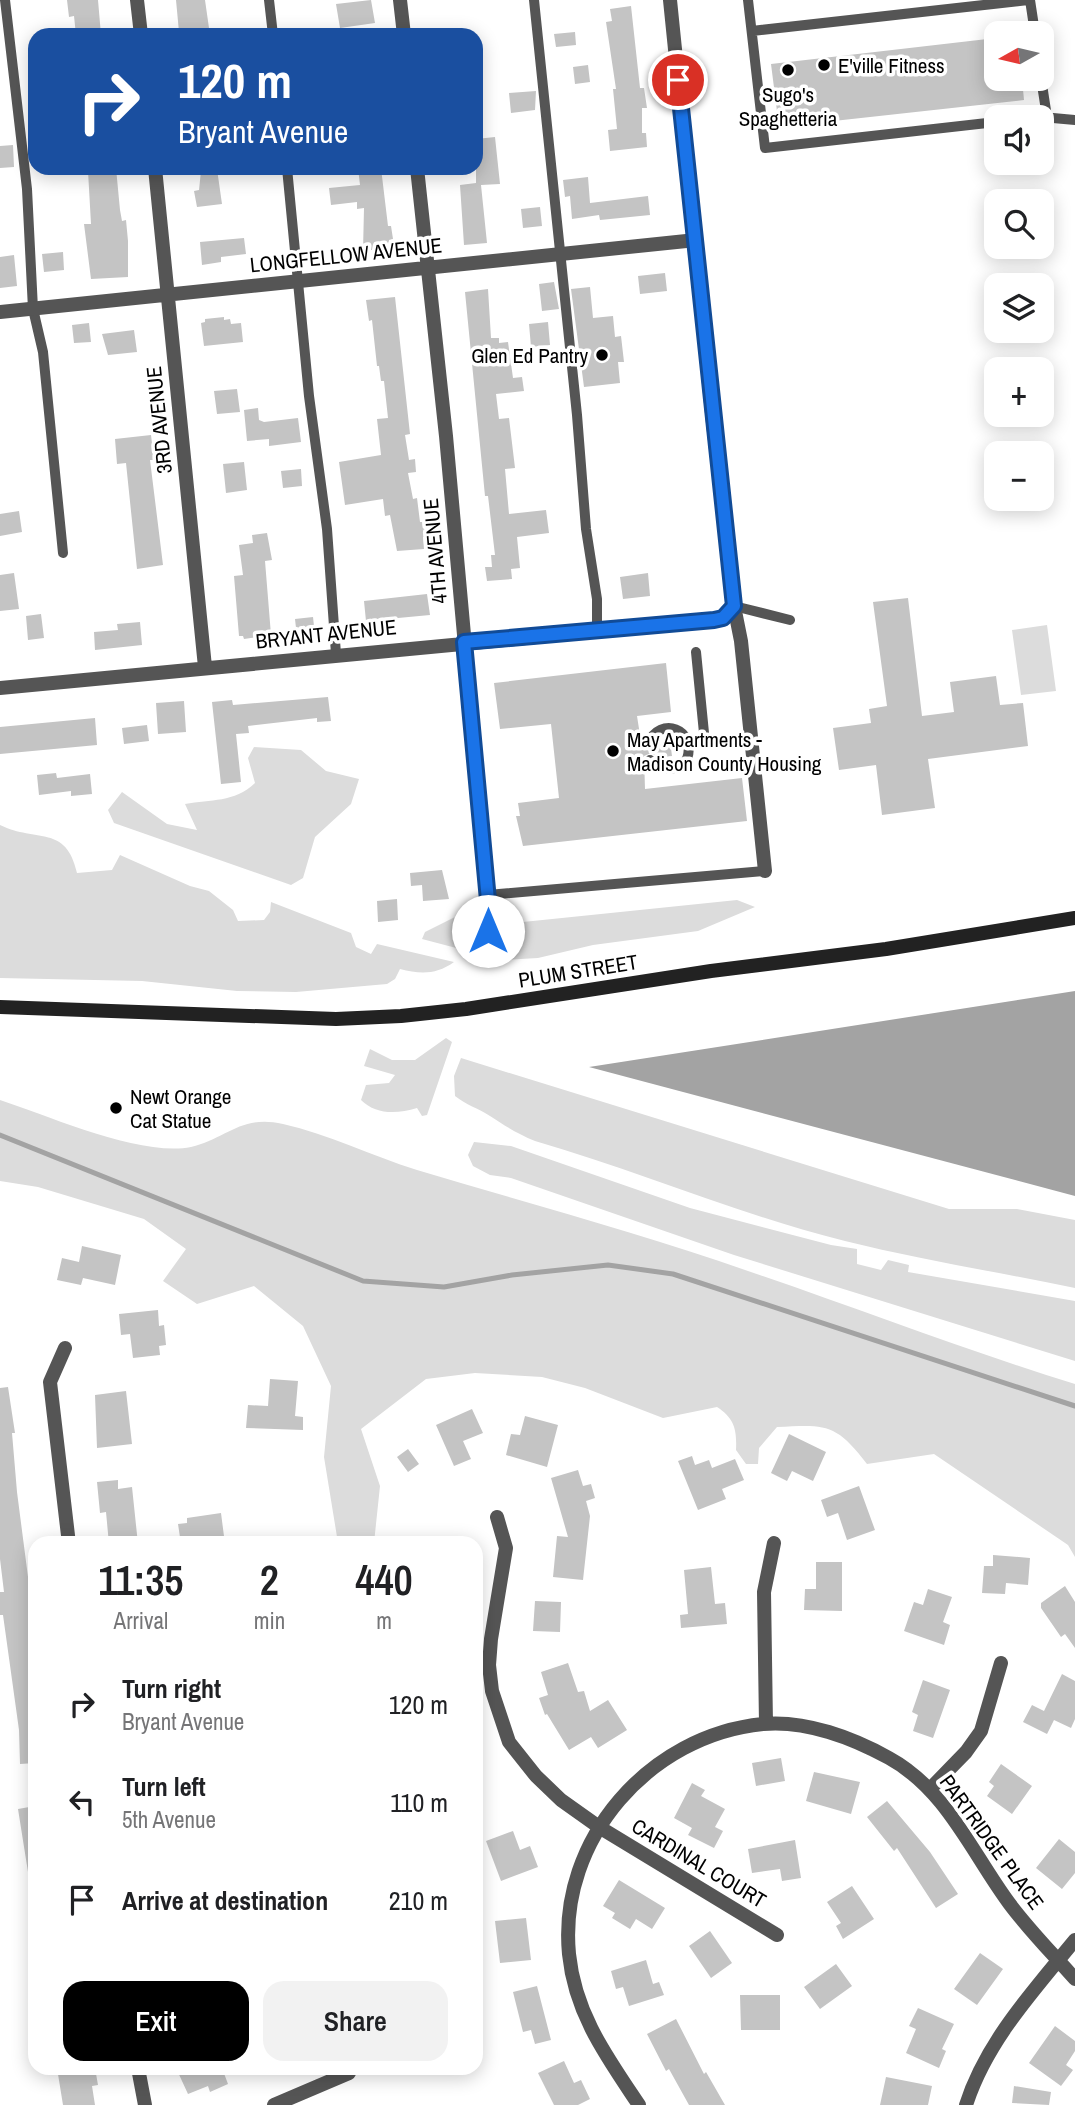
<!DOCTYPE html>
<html lang="en">
<head>
<meta charset="utf-8">
<style>
	body { margin:0; font-family:"Archivo Narrow",sans-serif; background:#f2f2f2; color:#202124; height:100vh; display:flex; flex-direction:column; font-size:26px; white-space:nowrap }
	* { box-sizing:border-box; margin:0 }
	p { font-size:23px; color:#757577 }
	.icon { flex:none; width:38px; height:38px; fill:none; stroke:currentColor; stroke-width:2; stroke-linecap:round; stroke-linejoin:round }
	.map { position:relative; flex:1; overflow:hidden }
	.drawer { position:absolute; left:28px; top:1536px; width:455px; height:539px; display:flex; flex-direction:column; background:#fff; border-radius:21px; box-shadow:0 4px 18px #0003 }
	.drawer>* { flex:none }
	.hud { position:absolute; left:28px; top:28px; width:455px; height:147px; border-radius:21px; box-shadow:0 4px 18px #0003; background:#1a4fa0; color:#fff; overflow:hidden }
	.needle { width:46px; rotate:262deg }
	.fabs { position:absolute; left:984px; top:21px; display:grid; gap:14px }
	.fabs a { display:grid; place-items:center; width:70px; height:70px; border-radius:14px; background:#fff; box-shadow:0 4px 18px #0003; font-size:35px }
	.pin { position:absolute; display:grid; place-items:center; width:60px; height:60px; color:#fff; margin:-30px; border:4px solid #fff; border-radius:50%; box-shadow:0 2px 7px #0007 }
	.me { position:absolute; width:77px; margin:-38px; rotate:0deg; stroke-linejoin:round; filter:drop-shadow(0 0 5px #0008) }
	.turn { display:flex; align-items:center; gap:24px; height:147px; padding:0 35px; font-size:32px }
	.turn .icon { width:91px; height:91px; stroke-width:2.5 }
	.turn b { display:block; font-size:49px; line-height:60px }
	.eta { display:flex; justify-content:space-evenly; align-items:center; height:119px; text-align:center }
	.eta b { font-size:42px; font-weight:600; line-height:49px }
	.button { display:flex; gap:14px; margin-top:auto; padding:14px 35px }
	.button a { flex:1; height:80px; border-radius:21px; background:#000; color:#fff; font-size:28px; font-weight:600; line-height:80px; text-align:center }
	.button a+a { background:#f2f2f2; color:#202124 }
	ul { padding:0; list-style:none }
	li { display:flex; align-items:center; gap:21px; height:98px; padding:0 35px }
	li div { flex:1 }
	li b { display:block; font-size:26px }
	li em { font-style:normal }
	.map>svg:first-child { display:block }
	.green { fill:#dcdcdc }
	.water { fill:#a3a3a3 }
	.lines { fill:none; stroke-linecap:round; stroke-linejoin:round }
	.stream { stroke:#a3a3a3; stroke-width:5 }
	.building { fill:#c4c4c4 }
	.service { stroke:#555; stroke-width:10 }
	.minor { stroke:#555; stroke-width:14 }
	.secondary { stroke:#222; stroke-width:14 }
	.route-casing { stroke:#114b97; stroke-width:18 }
	.route { stroke:#1a73e8; stroke-width:12 }
	.poi-dot { fill:#000; stroke:#fff; stroke-width:2.5 }
	.labels { text-anchor:middle; dominant-baseline:central; stroke-width:7; stroke-linejoin:round; paint-order:stroke }
	.poi-label { font-size:21px; fill:#000; stroke:#fff; text-anchor:start }
	.street-label { font-size:21px; fill:#000; stroke:#fff }
</style>
</head>
<body>
<div class="map">
<svg width="1075" height="2105" viewBox="0 0 1075 2105">
	<rect width="100%" height="100%" fill="#fff"/>
	<!-- green -->
	<path class="green" d="M1047,625L1056,691L1021,695L1012,630Z
		M254,747L301,750L326,771L359,779L351,804L315,837L303,878L291,885L114,823L108,810L122,792L167,824L197,830L185,804C211,799 234,803 255,783L248,758Z
		M0,825C37,843 66,824 77,873L112,870L120,855L190,886L209,891L233,910L238,921L264,920L270,912L271,902L351,933L356,947L371,954L377,944L454,962C436,975 420,974 400,969L395,979L387,984L296,992L237,991L142,981L0,978Z
		M737,900L755,907L698,931L593,945L538,958L502,960L422,939L425,932L467,911L523,922Z
		M446,1038L452,1042L427,1115L422,1116L417,1108C397,1114 376,1115 361,1100L366,1085L389,1083L395,1075L364,1066L370,1049L392,1060H415Z
		M461,1058L949,1209H1017L1075,1220V1288C998,1272 921,1260 845,1241C740,1215 639,1171 535,1141C518,1134 505,1126 490,1116C478,1108 466,1105 455,1096L454,1076Z
		M0,1100C49,1116 141,1157 191,1147C226,1139 241,1114 283,1124C328,1134 372,1156 417,1170C527,1203 639,1233 748,1271C857,1308 965,1350 1075,1384V1557L1068,1545L934,1454L867,1464C835,1422 825,1425 777,1427L759,1448L758,1464H746L736,1450C737,1429 734,1418 717,1407L663,1418L585,1388L542,1377L475,1373L426,1379L361,1429L380,1486L374,1543H338L324,1457L331,1386L303,1326L254,1286L197,1304L163,1281L186,1249L144,1219L38,1187L0,1181Z
		M474,1142L511,1146L690,1208L831,1245L857,1249V1264L881,1270L888,1260L909,1265L908,1272L1075,1301V1361L734,1255L511,1178L490,1175L473,1166L468,1155Z"/>
	<!-- water -->
	<path class="water" d="M1075,991V1196L589,1067Z"/>
	<g class="lines">
		<!-- stream -->
		<path class="stream" d="M0,1135L363,1281L444,1287L512,1275L608,1265L673,1274L1075,1406"/>
	</g>
	<!-- building -->
	<path class="building" d="M67,0H98L101,35H76L74,16L69,17Z
		M176,0H205L210,35H182L179,32Z
		M371,0L375,23L340,28L336,4Z
		M631,6L640,88H644L647,108H642V133H646L647,147L610,151L608,130L617,129L613,89H616L606,22L612,21L610,9Z
		M575,32L576,45L556,47L554,34Z
		M996,38V79H1022L1024,100L779,127L771,64Z
		M588,65L590,82L575,84L573,67Z
		M536,91L535,110L511,113L509,93Z
		M495,137L500,184L481,185L487,243L464,245L460,185L476,183V139Z
		M13,145L14,167L0,168V146Z
		M95,168H116L120,210L122,221L126,220L128,241V277L91,279L84,224H91L88,171H95Z
		M358,168H381L388,226H391L393,239L389,240L390,248L363,251L364,208L357,209V202L331,205L329,188L360,185Z
		M217,169L222,204L197,207L194,191L199,190L201,171Z
		M588,177L590,203L648,196L650,215L600,220L599,215L572,219L570,196L565,197L563,180Z
		M540,207L542,226L523,228L521,209Z
		M244,238L246,254L221,257V262L202,265L200,242Z
		M63,252L64,270L44,272L42,254Z
		M14,255L17,286L0,288V257Z
		M665,273L667,291L640,294L638,276Z
		M554,282L559,309L542,311L539,284Z
		M590,287L593,318L613,316L615,337L621,336L624,362H618L620,383L584,387L571,289Z
		M488,289L491,338H499V343L508,342L513,378L522,377L524,391L496,394L499,419L509,418L515,468L505,469L509,514L546,510L549,533L517,537L520,568L511,569L512,579L487,581L485,567H492L491,555H495L488,496H485L465,292Z
		M395,297L410,434L405,435L409,460L415,459L416,472L408,473L413,499L417,498L420,522H425L426,537H423L424,549L397,551L390,515L385,516L383,499L345,505L339,462L381,455L377,419L388,418L384,381H381L379,366H377L372,320L369,321L366,300Z
		M224,317V320L230,319L231,324L241,323L243,342L204,346L201,323L205,322V319Z
		M548,322L550,345L531,347L529,324Z
		M89,323L91,342L74,343L72,325Z
		M134,330L137,352L108,355L102,334Z
		M237,389L240,412L217,414L214,391Z
		M258,408L259,420L264,422L298,418L301,442L269,446V439L247,441L244,410Z
		M151,435L154,460H150L163,565L137,569L126,463L117,464L115,439Z
		M244,462L247,490L226,493L223,464Z
		M301,469L302,486L283,488L281,471Z
		M19,511L22,532L0,536V514Z
		M267,533L272,560L265,561L271,635L244,639L243,636H239L234,576L243,575L239,545L253,543L252,535Z
		M14,573L19,609L0,611V575Z
		M648,573L650,596L623,599L620,577Z
		M427,594L430,615L366,621L364,601Z
		M908,598L922,716L954,712L950,682L996,676L1000,705L1023,703L1028,746L928,759L935,808L882,815L876,765L839,770L833,728L871,723L869,709L887,706L873,602Z
		M41,614L44,638L28,640L26,616Z
		M313,617L315,635L297,637L295,619Z
		M140,622L142,645L95,650L94,632L118,630L117,624Z
		M666,663L671,712L637,716L642,748L651,751L658,743L670,741L672,756L660,758L651,753L644,756L645,789L742,778L747,821L523,846L516,816H520L518,803L559,798L551,724L500,729L494,683Z
		M328,697L331,721L317,722V718L248,726L249,733L236,734L241,782L221,784L212,702L232,700L233,705Z
		M184,701L186,732L158,734L156,703Z
		M95,718L97,745L0,754V727Z
		M147,725L149,741L124,744L122,728Z
		M56,773L57,778L90,774L92,794L71,796V791L39,795L37,775Z
		M442,870L449,899L423,901L422,885L411,886L410,873Z
		M397,899L398,920L378,922L377,901Z
		M82,1246L121,1255L115,1285L83,1278L81,1285L57,1280L62,1258L79,1262Z
		M158,1310L159,1326L164,1325L166,1345L159,1346L160,1355L133,1358L130,1334L121,1335L119,1314Z
		M270,1379L298,1381L295,1416L303,1417V1430L246,1428L248,1405L268,1406Z
		M8,1387L15,1433H12L17,1492L35,1631V1763L20,1764L19,1730L3,1615H0V1592H4L0,1559V1388Z
		M126,1391L132,1444L97,1448L95,1395Z
		M472,1409L483,1433L463,1441L471,1459L454,1466L436,1425Z
		M525,1416L558,1425L547,1467L506,1455L511,1434L520,1435Z
		M789,1434L826,1452L813,1481L792,1471L787,1481L771,1473Z
		M408,1449L419,1464L408,1472L397,1457Z
		M692,1456L695,1465L709,1460L712,1468L735,1459L744,1480L722,1489L726,1499L698,1510L678,1461Z
		M578,1470L583,1486L591,1484L595,1498L586,1501L590,1516L583,1580L553,1577L557,1536L568,1537L551,1478Z
		M118,1480V1489L132,1487L138,1544H109L106,1512L100,1513L97,1482Z
		M859,1486L875,1530L847,1540L838,1513L827,1517L821,1500Z
		M221,1513L225,1544H181L178,1524L187,1523V1518Z
		M993,1555L1030,1558L1028,1585L1006,1583L1005,1594L982,1593L984,1566H993Z
		M816,1562H842V1611L804,1610L805,1589H816Z
		M711,1567L715,1604L725,1603L727,1624L681,1628L680,1615L688,1614L684,1570Z
		M1065,1586L1075,1602V1648L1065,1634L1061,1637L1041,1608V1603Z
		M928,1589L952,1597L943,1622L950,1625L944,1645L904,1631L914,1602L923,1605Z
		M535,1601L561,1602L560,1632L533,1631Z
		M568,1663L578,1692L584,1691L590,1711L608,1700L627,1730L598,1748L591,1737L569,1750L547,1714L545,1715L539,1698L548,1695L541,1672Z
		M1062,1674L1075,1681V1719L1071,1728L1054,1720L1047,1734L1023,1722L1032,1705L1044,1711Z
		M923,1680L950,1690L933,1738L913,1731L918,1715L912,1712Z
		M781,1758L785,1781L756,1786L752,1763Z
		M1001,1764L1032,1786L1012,1814L987,1796L994,1786L989,1782Z
		M814,1772L860,1782L851,1814L806,1801Z
		M692,1783L705,1790L701,1796L725,1809L715,1827L723,1831L714,1848L688,1835L692,1828L674,1818Z
		M887,1801L930,1852L958,1894L936,1908L897,1848L894,1851L867,1817Z
		M35,1806V1871L28,1872L18,1809Z
		M513,1831L520,1850L530,1846L538,1867L501,1881L486,1841Z
		M1059,1839L1075,1852V1873L1062,1889L1036,1868Z
		M795,1840L801,1878L782,1881L780,1869L752,1873L748,1849Z
		M619,1880L665,1908L652,1929L636,1919L630,1929L612,1918L615,1913L603,1906Z
		M852,1886L874,1919L843,1939L836,1926L841,1923L827,1902Z
		M526,1918L531,1960L500,1963L495,1921Z
		M710,1931L732,1963L711,1978L689,1946Z
		M980,1953L1003,1969L977,2005L954,1989Z
		M646,1960L653,1984L659,1982L664,1995L629,2006L623,1987L616,1989L611,1971Z
		M836,1964L852,1986L820,2009L804,1987Z
		M537,1986L551,2040L535,2044L531,2030L523,2032L513,1992Z
		M740,1995H780V2030H741Z
		M918,2008L954,2024L942,2049L946,2051L939,2068L906,2053L916,2029L909,2026Z
		M676,2019L704,2074L706,2072L725,2105H689L669,2069L666,2071L647,2034Z
		M1055,2026L1075,2041V2051L1066,2065L1073,2070L1061,2086L1029,2063Z
		M564,2061L574,2083L581,2080L590,2099L578,2105H554L538,2073Z
		M57,2068H95L98,2085L92,2086L95,2105H63Z
		M176,2068H222L228,2084L210,2092L208,2086L188,2094Z
		M886,2077L932,2086L928,2105H880Z
		M1014,2086L1051,2092L1049,2105L1012,2103Z"/>
	<g class="lines">
		<!-- service -->
		<path class="service" d="M5,0L27,189L33,309L43,352L63,553
			M269,0L273,35
			M534,0L577,415L586,529L597,599V631
			M748,0L765,148L996,122
			M1030,0L1035,33
			M752,31L1028,0
			M1041,78L1047,117
			M1042,117L1075,120
			M287,168L309,396L327,529L336,654
			M734,606L790,620
			M696,652L705,743L751,739
			M648,744C660,715 697,729 687,759C676,772 662,772 650,760
			M488,895L765,871"/>
		<!-- minor -->
		<path class="minor" d="M137,0L141,35
			M400,0L404,35
			M670,0L713,423L734,606L741,641L765,871
			M155,168L205,667
			M417,168L446,436L489,911L488,931
			M0,312L696,240
			M0,688L714,620L723,618L734,606
			M65,1348L50,1382L69,1544
			M497,1517L506,1548L491,1639L489,1665L492,1691L509,1742L536,1776L561,1800L599,1827L777,1935
			M766,1724L764,1592L774,1543
			M930,1789L966,1752L981,1731L1001,1663
			M138,2068L145,2105
			M274,2105L349,2073
			M639,2105C607,2057 575,2014 569,1954C558,1839 650,1735 763,1724C806,1720 853,1738 889,1758C946,1789 972,1853 1009,1903C1029,1930 1053,1954 1075,1979
			M966,2105C986,2042 1034,1990 1075,1940"/>
		<!-- secondary -->
		<path class="secondary" d="M0,1007L336,1019L401,1016L466,1009L711,971L886,949L1075,918"/>
	</g>
	<g class="lines">
		<!-- route casing -->
		<g class="route-casing">
			<path id="route" d="M488,931L489,911L464,642L714,620L723,618L734,606L678,80"/>
		</g>
		<!-- route -->
		<use href="#route" class="route"/>
	</g>
	<!-- markers -->
	<g class="poi-dot">
		<circle cx="824" cy="65" r="7"/>
		<circle cx="788" cy="70" r="7"/>
		<circle cx="602" cy="355" r="7"/>
		<circle cx="613" cy="751" r="7"/>
		<circle cx="116" cy="1108" r="7"/>
	</g>
	<g class="labels">
		<!-- poi labels -->
		<g class="poi-label">
			<text x="838" y="65">E'ville Fitness</text>
			<text x="788" y="94" text-anchor="middle">Sugo's<tspan x="788" dy="24">Spaghetteria</tspan></text>
			<text x="588" y="355" text-anchor="end">Glen Ed Pantry</text>
			<text x="627" y="739">May Apartments -<tspan x="627" dy="24">Madison County Housing</tspan></text>
			<text x="130" y="1096">Newt Orange<tspan x="130" dy="24">Cat Statue</tspan></text>
		</g>
		<!-- street labels -->
		<g class="street-label">
			<text transform="translate(346 255) rotate(-6)">LONGFELLOW AVENUE</text>
			<text transform="translate(159 420) rotate(-96)">3RD AVENUE</text>
			<text transform="translate(435 551) rotate(-95)">4TH AVENUE</text>
			<text transform="translate(326 634) rotate(-6)">BRYANT AVENUE</text>
			<text transform="translate(578 971) rotate(-9)">PLUM STREET</text>
			<text transform="translate(992 1842) rotate(54)">PARTRIDGE PLACE</text>
			<text transform="translate(699 1863) rotate(31)">CARDINAL COURT</text>
		</g>
	</g>
</svg>
<div class="fabs">
<a><svg class="needle" viewBox="-14 -14 28 28"><path d="M0-13l5 13h-10z" fill="#e53935"/><path d="M0 13l5-13h-10z" fill="#757577"/></svg></a>
<a><svg class="icon" aria-label="sound" viewBox="0 0 24 24"><path d="M4 9h4l5-4v14l-5-4H4zM17 9q2 3 0 6"/></svg></a>
<a><svg class="icon" aria-label="search" viewBox="0 0 24 24"><circle cx="10" cy="10" r="6"/><path d="M15 15l6 6"/></svg></a>
<a><svg class="icon" aria-label="layers" viewBox="0 0 24 24"><path d="M12 4l9 5-9 5-9-5zM3 14l9 5 9-5"/></svg></a>
<a>+</a>
<a>−</a>
</div>
<div class="pin" style="left:678px;top:80px;background:#d93025"><svg class="icon" aria-label="arrive" viewBox="0 0 24 24"><path d="M6 21V4h12l-3 4 3 4H6"/></svg></div>
<svg class="me" style="left:488px;top:931px" viewBox="-20 -20 40 40"><circle r="19" fill="#fff"/><path d="M0-13L10 11 0 6-10 11z" fill="#1a73e8"/></svg>
<div class="hud">
<div class="turn"><svg class="icon" aria-label="right" viewBox="0 0 24 24"><path d="M7 20v-9h11M14 6l5 5-5 5"/></svg><div><b>120 m</b>Bryant Avenue</div></div>
</div>
<section class="drawer">
<div class="eta">
<div><b>11:35</b><p>Arrival</p></div>
<div><b>2</b><p>min</p></div>
<div><b>440</b><p>m</p></div>
</div>
<ul>
<li><svg class="icon" aria-label="right" viewBox="0 0 24 24"><path d="M7 20v-9h11M14 6l5 5-5 5"/></svg><div><b>Turn right</b><p>Bryant Avenue</p></div><em>120 m</em></li>
<li><svg class="icon" aria-label="left" viewBox="0 0 24 24"><path d="M17 20v-9H6M10 6l-5 5 5 5"/></svg><div><b>Turn left</b><p>5th Avenue</p></div><em>110 m</em></li>
<li><svg class="icon" aria-label="arrive" viewBox="0 0 24 24"><path d="M6 21V4h12l-3 4 3 4H6"/></svg><div><b>Arrive at destination</b></div><em>210 m</em></li>
</ul>
<div class="button"><a>Exit</a><a>Share</a></div>
</section>
</div>
</body>
</html>
